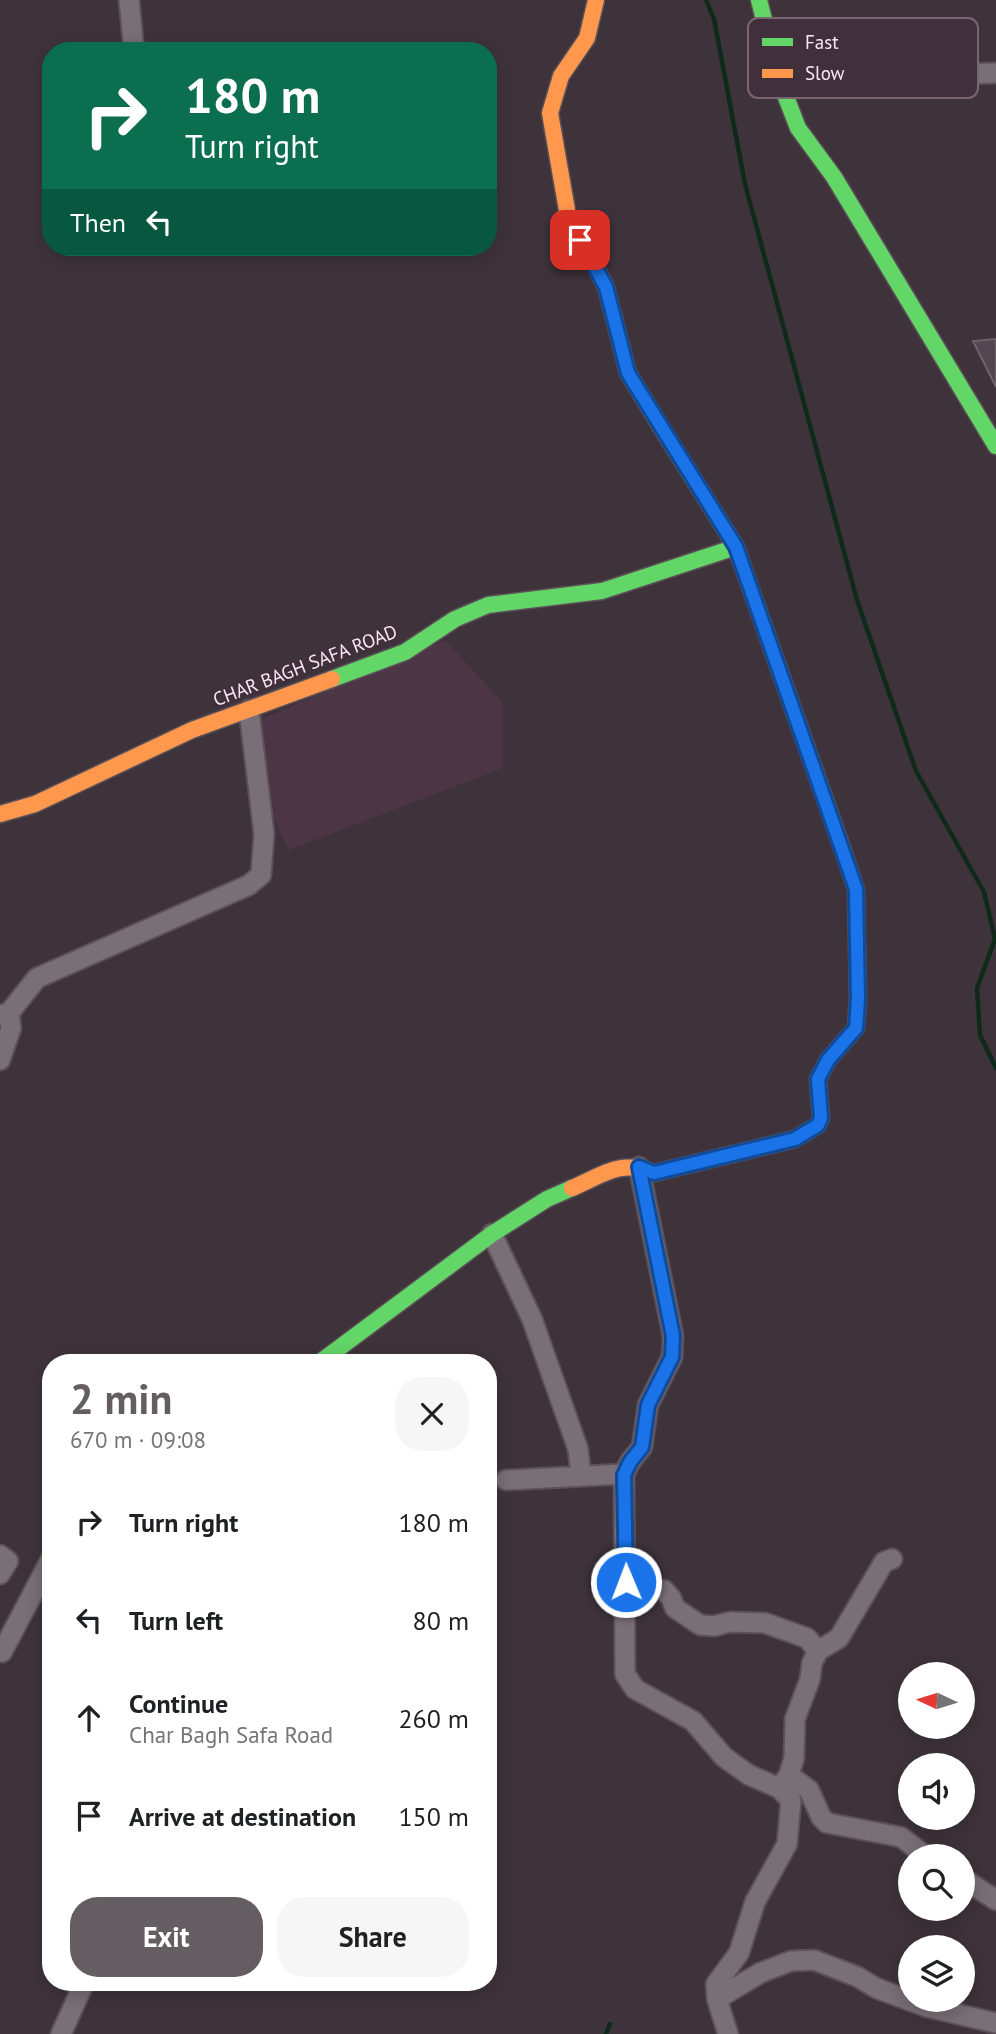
<!DOCTYPE html>
<html lang="en">
<head>
<meta charset="utf-8">
<style>
	body { margin:0; font-family:"PT Sans",sans-serif; background:#f6f6f6; color:#202124; height:100vh; display:flex; flex-direction:column; font-size:26px; white-space:nowrap }
	* { box-sizing:border-box; margin:0 }
	p { font-size:23px; color:#757577 }
	.icon { flex:none; width:38px; height:38px; fill:none; stroke:currentColor; stroke-width:2; stroke-linecap:round; stroke-linejoin:round }
	.map { position:relative; flex:1; overflow:hidden }
	.details { position:absolute; left:42px; top:1354px; width:455px; height:637px; display:flex; flex-direction:column; background:#fff; border-radius:28px; box-shadow:0 4px 18px #0003 }
	.details>* { flex:none }
	.hud { position:absolute; left:42px; top:42px; width:455px; height:214px; border-radius:28px; box-shadow:0 4px 18px #0003; background:#0b6e4f; color:#fff; overflow:hidden }
	.needle { width:46px; rotate:274deg }
	.tools { position:absolute; left:898px; top:1662px; display:grid; gap:14px }
	.tools a { display:grid; place-items:center; width:77px; height:77px; border-radius:50%; background:#fff; box-shadow:0 4px 18px #0003; font-size:35px }
	.pin { position:absolute; display:grid; place-items:center; width:60px; height:60px; color:#fff; margin:-30px; border-radius:14px; box-shadow:0 4px 10px #0006 }
	.me { position:absolute; width:77px; margin:-38px; rotate:359deg; stroke-linejoin:round; filter:drop-shadow(0 0 5px #0008) }
	.turn { display:flex; align-items:center; gap:24px; height:147px; padding:0 28px; font-size:32px }
	.turn .icon { width:91px; height:91px; stroke-width:2.5 }
	.turn b { display:block; font-size:49px; line-height:60px }
	.then { display:flex; align-items:center; height:66px; padding:0 28px; background:#0003; gap:14px; font-size:26px }
	.round { display:grid; place-items:center; flex:none; width:74px; height:74px; border-radius:28px; background:#f6f6f6 }
	.headline { display:flex; align-items:center; justify-content:space-between; height:119px; padding:0 28px }
	h1 { font-size:42px; font-weight:600; line-height:52px; color:#645e63 }
	.action { display:flex; gap:14px; margin-top:auto; padding:14px 28px }
	.action a { flex:1; height:80px; border-radius:28px; background:#645e63; color:#fff; font-size:28px; font-weight:600; line-height:80px; text-align:center }
	.action a+a { background:#f6f6f6; color:#202124 }
	ul { padding:0; list-style:none }
	li { display:flex; align-items:center; gap:21px; height:98px; padding:0 28px }
	li div { flex:1 }
	li b { display:block; font-size:26px }
	li em { font-style:normal }
	.map>svg:first-child { display:block }
	.built { fill:#4c3545 }
	.lines { fill:none; stroke-linecap:round; stroke-linejoin:round }
	.stream { stroke:#0f2a1b; stroke-width:4.5 }
	.building { fill:#544751; stroke:#6c6369; stroke-width:2 }
	.street-casing { stroke:#5b5157; stroke-width:23 }
	.fast-casing { stroke:#5b5157; stroke-width:19 }
	.slow-casing { stroke:#5b5157; stroke-width:19 }
	.street { stroke:#796f76; stroke-width:19 }
	.fast { stroke:#63d668; stroke-width:16 }
	.slow { stroke:#ff974d; stroke-width:16 }
	.route-casing { stroke:#114b97; stroke-width:18 }
	.route { stroke:#1a73e8; stroke-width:12 }
	.labels { text-anchor:middle; dominant-baseline:central; stroke-width:5; stroke-linejoin:round; paint-order:stroke }
	.street-label { font-size:19px; fill:#f6e8f1; stroke:#422f3c }
	.key { fill:#422f3c; stroke:#786672; stroke-width:2 }
	.key-label { font-size:19px; fill:#f6e8f1 }
</style>
</head>
<body>
<div class="map">
<svg width="996" height="2034" viewBox="0 0 996 2034">
	<rect width="100%" height="100%" fill="#3e333b"/>
	<!-- built -->
	<path class="built" d="M445,640L503,703V768L289,850L269,809L239,729Z"/>
	<g class="lines">
		<!-- stream -->
		<path class="stream" d="M706,0L714,19L745,184L857,600L916,771L984,892L995,939L977,988L980,1035L996,1068
			M606,2034L610,2024"/>
	</g>
	<!-- building -->
	<path class="building" d="M996,339V387L973,341Z"/>
	<g class="lines">
		<!-- street casing -->
		<g class="street-casing">
			<path id="street" d="M129,0L134,51
				M779,79L996,73
				M0,1015L9,1013L37,978L249,885L261,875L264,834L249,710
				M0,1060L11,1028L9,1013
				M639,1167L673,1336L672,1357L648,1405L642,1447L630,1462L624,1474L625,1674L635,1689L693,1721L724,1757L749,1775L779,1788L791,1800L787,1844L755,1902L739,1953L716,1984L717,1999L728,2034
				M492,1234L532,1319L578,1449L581,1476
				M506,1480L624,1474
				M0,1555L8,1561L0,1574
				M626,1582L664,1590L671,1598L675,1608L700,1625L714,1626L730,1622L765,1623L807,1638L818,1651
				M0,1651L2,1652L51,1559
				M789,1775L809,1790L821,1817L827,1823L901,1837L927,1857
				M779,1788L789,1775L794,1758L795,1719L810,1679L812,1663L818,1651L839,1638L884,1562L892,1559
				M962,1878L996,1900
				M717,1999L760,1973L791,1961L814,1960L858,1977L876,1988L927,2007L996,2023
				M61,2034L84,1983"/>
		</g>
		<!-- fast casing -->
		<g class="fast-casing">
			<path id="fast" d="M759,0L779,79L798,128L834,177L996,446
				M736,547L841,845
				M332,679L405,652L455,619L488,605L602,591L736,547L661,427
				M319,1363L492,1234L547,1199L572,1188"/>
		</g>
		<!-- slow casing -->
		<g class="slow-casing">
			<path id="slow" d="M596,0L587,38L561,76L550,113L568,216L606,287L628,373L661,427
				M0,814L35,804L192,730L332,679
				M572,1188C603,1175 620,1159 654,1173L795,1139L818,1125L821,1118L818,1079L828,1060L856,1028L858,999L856,889L841,845"/>
		</g>
		<!-- street -->
		<use href="#street" class="street"/>
		<!-- fast -->
		<use href="#fast" class="fast"/>
		<!-- slow -->
		<use href="#slow" class="slow"/>
	</g>
	<g class="lines">
		<!-- route casing -->
		<g class="route-casing">
			<path id="route" d="M580,240L606,287L628,373L736,547L856,889L858,999L856,1028L828,1060L818,1079L821,1118L818,1125L795,1139L654,1173L639,1167L673,1336L672,1357L648,1405L642,1447L630,1462L624,1475L626,1582"/>
		</g>
		<!-- route -->
		<use href="#route" class="route"/>
	</g>
	<g class="labels">
		<!-- street labels -->
		<g class="street-label">
			<text transform="translate(305 665) rotate(-21)">CHAR BAGH SAFA ROAD</text>
		</g>
	</g>
	<!-- legend -->
	<rect x="748" y="18" width="230" height="80" rx="10" class="key"/>
	<rect x="762" y="38" width="31" height="8" fill="#63d668"/>
	<rect x="762" y="69" width="31" height="9" fill="#ff974d"/>
	<g class="key-label">
		<text x="805" y="49">Fast</text>
		<text x="805" y="80">Slow</text>
	</g>
</svg>
<div class="tools">
<a><svg class="needle" viewBox="-14 -14 28 28"><path d="M0-13l5 13h-10z" fill="#e53935"/><path d="M0 13l5-13h-10z" fill="#757577"/></svg></a>
<a><svg class="icon" aria-label="sound" viewBox="0 0 24 24"><path d="M4 9h4l5-4v14l-5-4H4zM17 9q2 3 0 6"/></svg></a>
<a><svg class="icon" aria-label="search" viewBox="0 0 24 24"><circle cx="10" cy="10" r="6"/><path d="M15 15l6 6"/></svg></a>
<a><svg class="icon" aria-label="layers" viewBox="0 0 24 24"><path d="M12 4l9 5-9 5-9-5zM3 14l9 5 9-5"/></svg></a>
</div>
<div class="pin" style="left:580px;top:240px;background:#d93025"><svg class="icon" aria-label="arrive" viewBox="0 0 24 24"><path d="M6 21V4h12l-3 4 3 4H6"/></svg></div>
<svg class="me" style="left:626px;top:1582px" viewBox="-20 -20 40 40"><circle r="17" fill="#1a73e8" stroke="#fff" stroke-width="3"/><path d="M0-11L8 9 0 5-8 9z" fill="#fff"/></svg>
<div class="hud">
<div class="turn"><svg class="icon" aria-label="right" viewBox="0 0 24 24"><path d="M7 20v-9h11M14 6l5 5-5 5"/></svg><div><b>180 m</b>Turn right</div></div>
<div class="then">Then<svg class="icon" aria-label="left" viewBox="0 0 24 24"><path d="M17 20v-9H6M10 6l-5 5 5 5"/></svg></div>
</div>
<section class="details">
<div class="headline"><div><h1>2 min</h1><p>670 m · 09:08</p></div><a class="round"><svg class="icon" aria-label="close" viewBox="0 0 24 24"><path d="M6 6l12 12M18 6L6 18"/></svg></a></div>
<ul>
<li><svg class="icon" aria-label="right" viewBox="0 0 24 24"><path d="M7 20v-9h11M14 6l5 5-5 5"/></svg><div><b>Turn right</b></div><em>180 m</em></li>
<li><svg class="icon" aria-label="left" viewBox="0 0 24 24"><path d="M17 20v-9H6M10 6l-5 5 5 5"/></svg><div><b>Turn left</b></div><em>80 m</em></li>
<li><svg class="icon" aria-label="ahead" viewBox="0 0 24 24"><path d="M12 20V5M6 11l6-6 6 6"/></svg><div><b>Continue</b><p>Char Bagh Safa Road</p></div><em>260 m</em></li>
<li><svg class="icon" aria-label="arrive" viewBox="0 0 24 24"><path d="M6 21V4h12l-3 4 3 4H6"/></svg><div><b>Arrive at destination</b></div><em>150 m</em></li>
</ul>
<div class="action"><a>Exit</a><a>Share</a></div>
</section>
</div>
</body>
</html>
